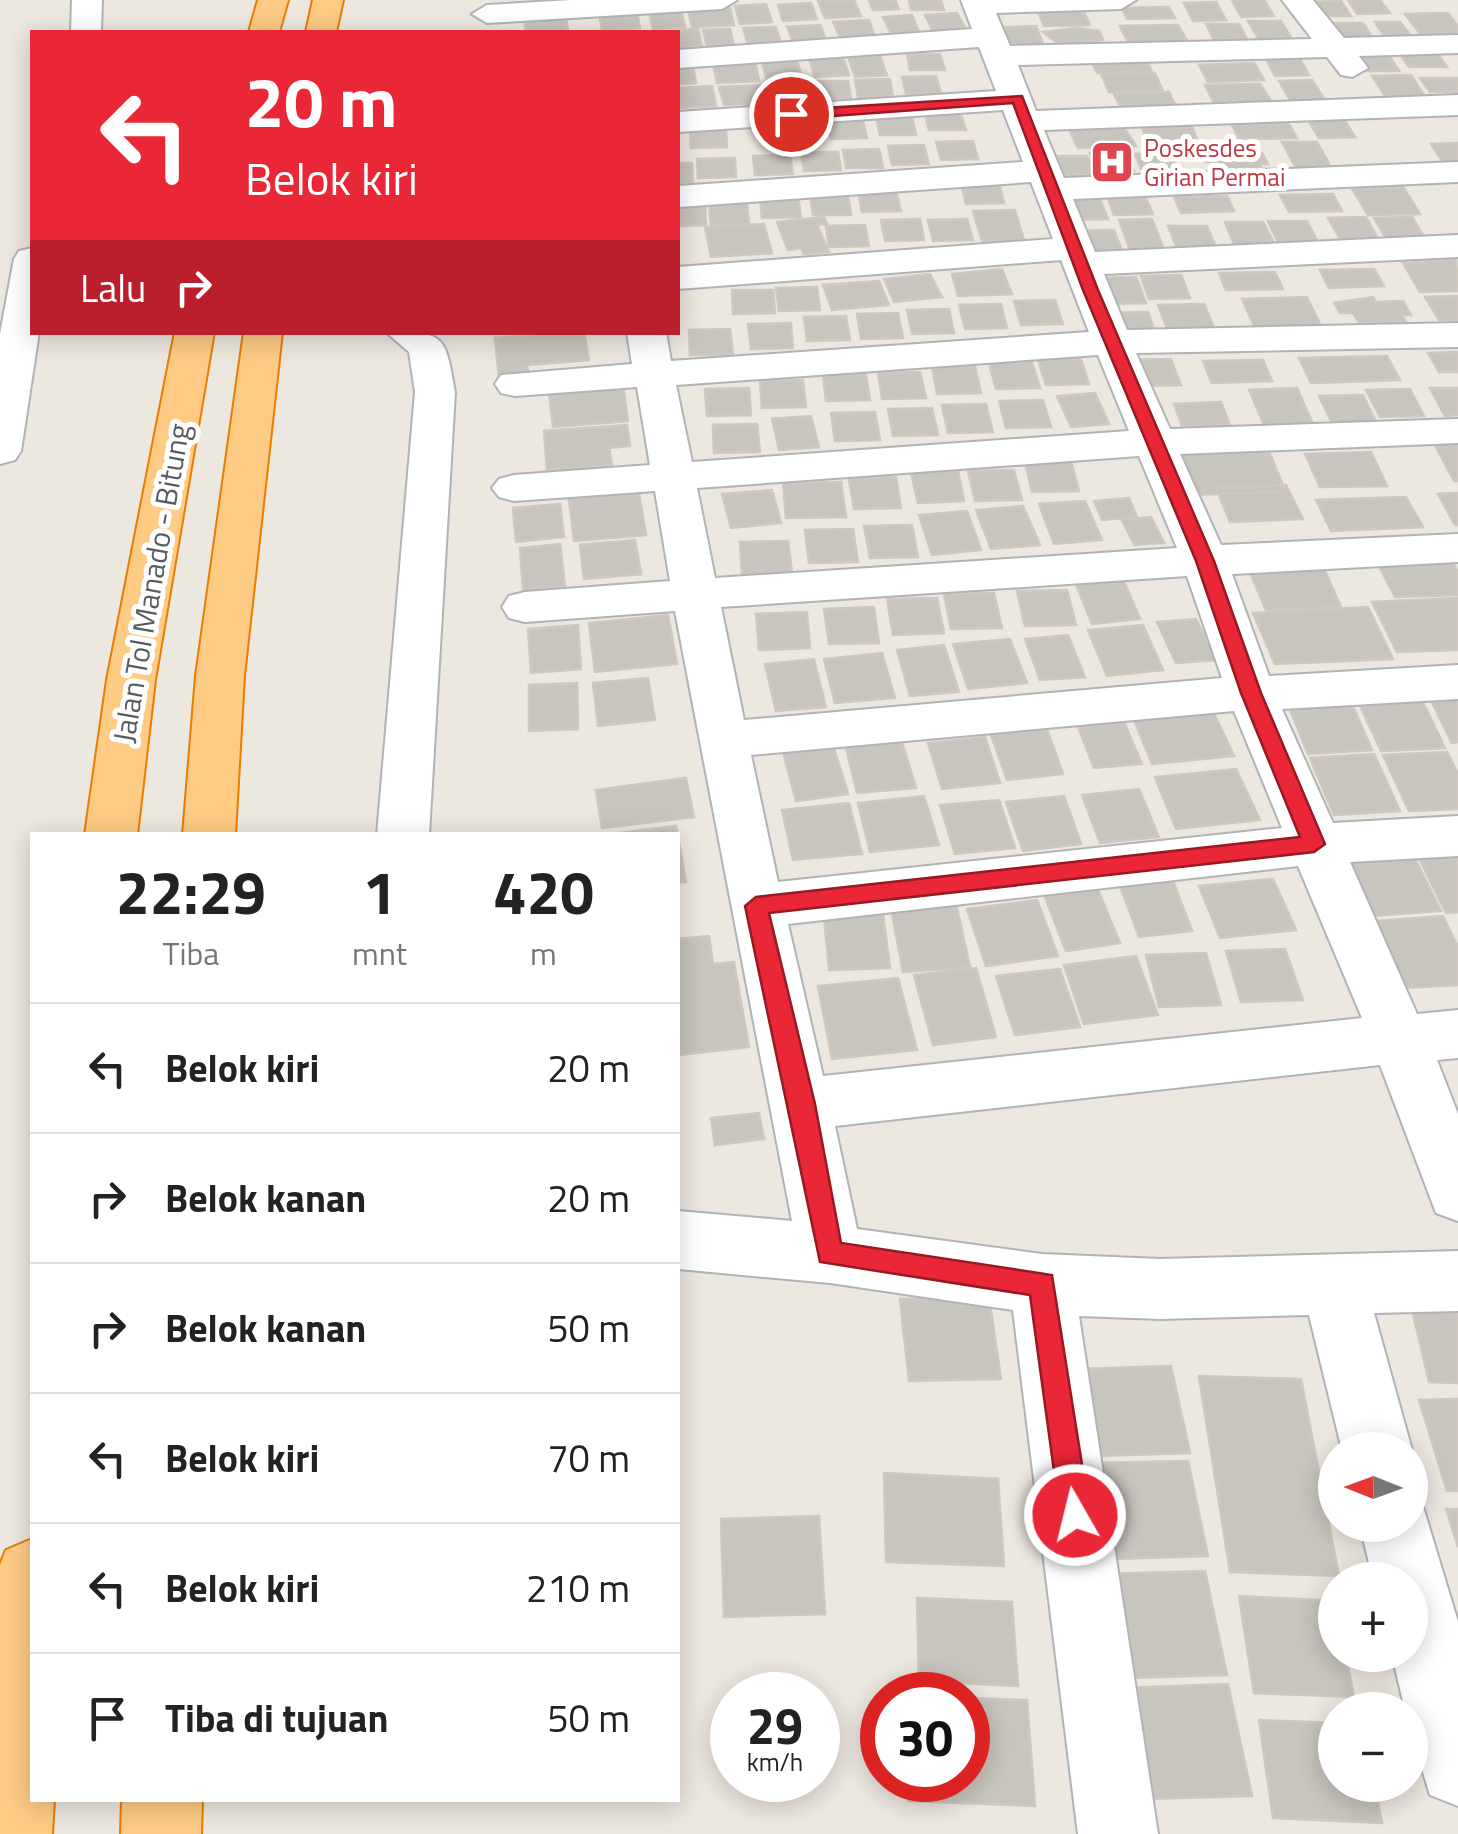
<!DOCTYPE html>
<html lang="id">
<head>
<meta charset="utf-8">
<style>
	body { margin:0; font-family:"Titillium Web",sans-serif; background:#f6f6f6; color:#222; height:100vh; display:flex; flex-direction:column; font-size:38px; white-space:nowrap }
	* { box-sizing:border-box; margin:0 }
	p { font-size:32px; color:#767676 }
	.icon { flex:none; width:55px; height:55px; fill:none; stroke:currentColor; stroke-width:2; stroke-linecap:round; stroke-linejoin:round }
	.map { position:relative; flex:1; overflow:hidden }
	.side { position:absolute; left:30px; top:832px; width:650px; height:970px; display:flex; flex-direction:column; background:#fff; border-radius:0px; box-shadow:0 5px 25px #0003 }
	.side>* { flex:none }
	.guide { position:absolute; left:30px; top:30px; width:650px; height:305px; border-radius:0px; box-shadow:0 5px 25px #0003; background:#ea2737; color:#fff; overflow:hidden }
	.needle { width:65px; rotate:271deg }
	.fabs { position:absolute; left:1318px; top:1432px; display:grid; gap:20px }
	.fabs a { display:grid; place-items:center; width:110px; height:110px; border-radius:50%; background:#fff; box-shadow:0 5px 25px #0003; font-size:50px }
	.speed { position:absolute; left:710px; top:1672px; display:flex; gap:20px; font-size:50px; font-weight:700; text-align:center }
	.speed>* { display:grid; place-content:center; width:130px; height:130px; border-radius:50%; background:#fff; box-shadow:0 5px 25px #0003; line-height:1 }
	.speed small { font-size:25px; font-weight:400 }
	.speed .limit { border:15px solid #d22; background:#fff; color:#111 }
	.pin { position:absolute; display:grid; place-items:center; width:85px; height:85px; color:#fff; margin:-42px; border:5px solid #fff; border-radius:50%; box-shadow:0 2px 10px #0007 }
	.me { position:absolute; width:110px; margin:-55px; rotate:352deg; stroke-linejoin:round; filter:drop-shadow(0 0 8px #0008) }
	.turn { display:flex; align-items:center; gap:35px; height:210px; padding:0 50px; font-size:45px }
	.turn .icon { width:130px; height:130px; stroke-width:2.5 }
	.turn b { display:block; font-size:70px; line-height:85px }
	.then { display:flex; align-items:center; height:95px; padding:0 50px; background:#0003; gap:20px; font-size:38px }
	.eta { display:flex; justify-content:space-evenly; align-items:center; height:170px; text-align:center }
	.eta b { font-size:60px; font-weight:700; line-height:70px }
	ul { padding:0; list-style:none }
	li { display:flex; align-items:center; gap:30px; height:130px; padding:0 50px; border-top:2px solid #e0e0e0 }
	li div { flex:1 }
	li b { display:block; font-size:38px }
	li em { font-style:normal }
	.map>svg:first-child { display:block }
	.building { fill:#c8c4be; stroke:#d0c7be; stroke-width:2.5 }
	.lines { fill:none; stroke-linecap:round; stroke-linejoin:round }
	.minor-casing { stroke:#b0b4b8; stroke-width:4 }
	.highway-casing { stroke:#eb7c00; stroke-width:4 }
	.minor { fill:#fff; fill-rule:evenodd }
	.highway { fill:#fdcb84; fill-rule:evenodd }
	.route { fill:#ea2737; stroke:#981924; stroke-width:2.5 }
	.labels { text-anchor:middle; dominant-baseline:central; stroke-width:10; stroke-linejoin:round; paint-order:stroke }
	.far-health-label { font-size:25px; fill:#be3a42; stroke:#fff; text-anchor:start }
	.street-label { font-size:30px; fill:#585d61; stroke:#fff }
</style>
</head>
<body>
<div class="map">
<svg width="1458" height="1834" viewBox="0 0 1458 1834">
	<rect width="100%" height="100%" fill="#ece7df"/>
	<!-- building -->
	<path class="building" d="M854,0L861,16L825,18L818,1Z
		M869,0H895L899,9L873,10Z
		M909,0H941L944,10H911Z
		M1232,0H1264L1274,16L1241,17Z
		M1348,0H1380L1390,13L1357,14Z
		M1341,1L1351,16H1319L1310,2Z
		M1216,2L1226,20L1193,21L1184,3Z
		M811,3L817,19L783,21L778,5Z
		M766,4L772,22L740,24L735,6Z
		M1169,7L1175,18L1127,19L1122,8Z
		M730,8L734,25L692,27L688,10Z
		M681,10L685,27L653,29L649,12Z
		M1083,10L1090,25L1044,26L1038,11Z
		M637,12L640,28L602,30L599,14Z
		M957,13L966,29L933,31L925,15Z
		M1448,13L1458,26V38H1423L1405,14Z
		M912,15L919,32L891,33L883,17Z
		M566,16L568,32H526L524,18Z
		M869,20L875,36L840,38L833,22Z
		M1248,21H1281L1292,39L1259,40Z
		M1375,22H1400L1410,35L1384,36Z
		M1330,23H1363L1373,38L1340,39Z
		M1206,24H1239L1247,39L1214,40Z
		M820,25L827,42L794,44L787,27Z
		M1178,25L1188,42L1129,44L1120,26Z
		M1036,26L1046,51L1012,52L992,28Z
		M776,27L781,43L748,44L743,28Z
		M1076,28L1099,31L1103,40L1060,45L1043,32Z
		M698,29L702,46L678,47V32H655Z
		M730,29L734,45L707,47L703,30Z
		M1399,53H1437L1447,67H1409Z
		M907,54H940L945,70H910Z
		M1144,55L1152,72L1097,73L1089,56Z
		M1355,55H1389L1399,71H1365Z
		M880,56L887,75L855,77L848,57Z
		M843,58L849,75L815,77L809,59Z
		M1266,59H1300L1309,75L1275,76Z
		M755,61L759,81L717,83L713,63Z
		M797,61L803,80L767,81L762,62Z
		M1254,63L1264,80L1208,82L1199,65Z
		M693,66L696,83L678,84V67Z
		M1155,73L1163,91L1109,92L1101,74Z
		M1411,75L1426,98L1387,99L1372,76Z
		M936,76L941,93L906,94L902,77Z
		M1420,78H1458V92H1430Z
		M890,79L893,96L858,97L855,80Z
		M1312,80L1328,105H1293L1279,81Z
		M813,81H848L851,98H816Z
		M803,83L809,104L777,105L772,84Z
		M1260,84L1271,101L1214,103L1205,85Z
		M765,85L770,103L724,105L719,87Z
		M712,86L716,106L679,108L678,88Z
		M1169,92L1178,111L1123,112L1114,94Z
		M960,112L966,130H929L925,113Z
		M876,117H912L916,135H880Z
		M1344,119L1355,137L1319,138L1308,120Z
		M827,121H863L867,138L831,139Z
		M1121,123L1136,146L1078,148L1068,127Z
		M819,124L822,142L785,143L783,125Z
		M1289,124L1297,138L1239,139L1232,125Z
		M1192,127L1198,141L1148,142L1142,128Z
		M690,129H726L727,147L691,148Z
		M973,141L978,159L941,160L936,142Z
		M1282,142H1317L1332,169L1297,170Z
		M1458,143V161L1443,162L1431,144Z
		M924,145L929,164L892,165L888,146Z
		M879,149L883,168H846L843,150Z
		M1225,150L1262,153L1268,164H1260L1262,169L1221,170L1217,162H1205L1201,154Z
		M801,152H838L841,170L804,171Z
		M1126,152L1134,171L1097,172L1090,153Z
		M1135,154H1172L1180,173H1143Z
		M790,155L793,174L755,175L753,156Z
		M1044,156H1087L1096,175H1050Z
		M735,158L736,177L698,178L697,159Z
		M678,163H692L693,182L678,183Z
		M999,183L1004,203L966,204L961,184Z
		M1403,187L1420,214L1368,215L1352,189Z
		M858,191H896L901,211L862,212Z
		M848,194L851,215H813L810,195Z
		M1144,194L1153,214L1114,215L1107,195Z
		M1333,194L1342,211L1289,212L1280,195Z
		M798,196L801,217L762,218L760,197Z
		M1227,196L1234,211L1181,213L1174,197Z
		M1100,199L1108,219L1070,220L1062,200Z
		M747,203L749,224L711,225L709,204Z
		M705,204L706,225L678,226V205Z
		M1015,210L1024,240L982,241L973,211Z
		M824,217L827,224L817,225L829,252L804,254L801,248L788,250L777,222Z
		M1366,217L1378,238L1340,239L1328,218Z
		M1412,217L1425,238L1386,239L1374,218Z
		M920,219L924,240L885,241L881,220Z
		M967,219L973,240L933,241L928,220Z
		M1152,219L1167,257L1133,258L1119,220Z
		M1268,221H1307L1318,242H1278Z
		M1225,222H1263L1274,243L1234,244Z
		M764,224L772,253L711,257L705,227Z
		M865,225L869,246L829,247L826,226Z
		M1168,226H1207L1216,247L1177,248Z
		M1114,230L1122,251L1083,252L1075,231Z
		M1456,260L1458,291L1420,292L1403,263Z
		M1002,269L1012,294L958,296L952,274Z
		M1374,269L1384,286L1329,288L1320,270Z
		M1275,272L1283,289L1226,290L1219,273Z
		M930,274L942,297L894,302L884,279Z
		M1181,275L1190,298L1149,299L1141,276Z
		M1136,277L1146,303L1104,304L1095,278Z
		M879,281L889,305L832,310L823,285Z
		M817,287L820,310L779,311L776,288Z
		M732,290H773L775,313L733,314Z
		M1458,296V320H1439L1425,297Z
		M1307,297L1321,326L1255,328L1242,299Z
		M1373,297L1376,302L1403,301L1411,315H1402L1406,322L1359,323L1353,313H1340L1334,303Z
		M1055,300L1063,324L1021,325L1014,301Z
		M1001,304L1007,328L965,329L959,305Z
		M1204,304L1215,330L1168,331L1158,305Z
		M949,309L954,333L912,334L907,310Z
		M1148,312L1157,338L1116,339L1108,313Z
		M898,313L903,338L861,339L857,314Z
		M846,316L850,340L807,341L804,317Z
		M791,323L793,348L751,349L748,324Z
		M730,329L733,354L690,355L689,330Z
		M565,332H584L589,360L527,365L529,377L499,379L495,338Z
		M1458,352V372H1439L1428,353Z
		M1387,356L1400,380L1311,383L1299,358Z
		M1081,359L1089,384L1046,385L1038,360Z
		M1171,359L1181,385L1137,386L1129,360Z
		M1263,360L1272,381L1212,383L1203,361Z
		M1032,362L1040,388L996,389L989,363Z
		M975,366L981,393L937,394L932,367Z
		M920,372L926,398L882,399L878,373Z
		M866,374L870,400L826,401L823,375Z
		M803,380L806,407L762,408L760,381Z
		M623,386L628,421L553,427L549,391Z
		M749,388L751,415L707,416L705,389Z
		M1297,388L1314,426L1265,427L1249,390Z
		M1430,388H1458V415L1445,416Z
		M1410,389L1424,416L1380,417L1366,390Z
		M1095,393L1109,424L1071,427L1057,396Z
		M1363,395L1376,422L1332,423L1319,396Z
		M1043,400L1051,427L1006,428L999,401Z
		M1221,402L1230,425L1182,426L1174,404Z
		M986,404L993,432L948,433L942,405Z
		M932,408L938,435L893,436L888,409Z
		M875,412L880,440L835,441L831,413Z
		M811,416L819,447L779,450L772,419Z
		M757,424L760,452L714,453L713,425Z
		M627,425L630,446L609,448L612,465L547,470L544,431Z
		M1435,445H1458V481H1454Z
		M1269,452L1286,492L1183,495L1168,455Z
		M1371,452L1387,486L1320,487L1305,454Z
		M1071,461L1079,491L1032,492L1025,462Z
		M1014,470L1022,500L975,501L968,471Z
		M958,471L964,501L918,503L911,473Z
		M896,477L901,508L854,509L849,479Z
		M841,482L846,517L786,518L783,483Z
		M1286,485L1303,519L1230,522L1216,488Z
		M772,490L781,523L731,528L722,494Z
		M639,493L646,535L574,541L569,499Z
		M1458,493V525H1455L1438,494Z
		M1406,497L1423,527L1331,531L1316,500Z
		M1129,498L1137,517L1102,520L1094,501Z
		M1085,501L1102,540L1054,544L1039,504Z
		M560,504L564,537L516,542L513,508Z
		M1023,506L1040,545L991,549L976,510Z
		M967,511L981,550L932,555L919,515Z
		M1151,517L1164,543L1134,545L1122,520Z
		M912,525L918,557L870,558L864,526Z
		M853,529L858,562L809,563L805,530Z
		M635,540L641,574L584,579L580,545Z
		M788,541L792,573L742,575L740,542Z
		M560,544L565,586L523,590L520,548Z
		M1450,557L1458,572V595L1395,597L1376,560Z
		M1324,569L1341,607L1266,610L1250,573Z
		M1120,572L1140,619L1092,624L1073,577Z
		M1067,590L1076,625L1025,626L1017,591Z
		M994,593L1002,628L951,629L944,594Z
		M937,598L944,633L893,635L887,599Z
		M1458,598V650L1397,652L1372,602Z
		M874,607L879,643L829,644L824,609Z
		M1368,607L1393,659L1275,664L1253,613Z
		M807,612L810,648L759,650L756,614Z
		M668,615L677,664L595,672L589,623Z
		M1196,619L1217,660L1176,663L1157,622Z
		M578,625L581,669L531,673L528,629Z
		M1143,625L1163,670L1107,676L1088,630Z
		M1068,635L1085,677L1040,680L1025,639Z
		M1010,639L1027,683L968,689L953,644Z
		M944,645L959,692L910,696L897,650Z
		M882,653L895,698L835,703L824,659Z
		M814,659L826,707L776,711L765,664Z
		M648,678L655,720L598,726L593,683Z
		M577,683L578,729L529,731V685Z
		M1458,688V742L1452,743L1426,690Z
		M1419,694L1445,748L1381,751L1356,697Z
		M1349,697L1372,750L1308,754L1286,700Z
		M1211,707L1234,756L1152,764L1132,715Z
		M1124,722L1142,764L1094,768L1078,727Z
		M1047,729L1063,774L1007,780L991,735Z
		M985,737L1000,783L942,789L928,743Z
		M902,742L916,788L857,793L846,748Z
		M833,745L848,794L796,801L783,752Z
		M1447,752L1458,774V809L1409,811L1383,755Z
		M1374,754L1400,811L1334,815L1310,758Z
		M1236,769L1260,820L1176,829L1155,777Z
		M686,778L694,817L602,828L596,790Z
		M1139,789L1159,837L1100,843L1082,795Z
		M924,796L939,845L870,852L858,803Z
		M1064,796L1081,844L1023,851L1006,802Z
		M999,800L1015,848L955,854L940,805Z
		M849,803L862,854L793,860L782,810Z
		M676,826L686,882L678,883V835H604Z
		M1458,847V912L1446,913L1415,850Z
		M1410,849L1441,911L1371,916L1344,853Z
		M1273,879L1296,930L1220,938L1199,886Z
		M1173,881L1192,931L1139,937L1120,886Z
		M1098,890L1120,943L1066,951L1045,897Z
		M1037,900L1058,956L986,966L967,909Z
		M956,904L970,967L903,972L891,908Z
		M883,914L890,968L829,970L824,916Z
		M1443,916L1458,947V985L1404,988L1374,921Z
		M709,936L713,964L734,962L749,1047L678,1055V939Z
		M1285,949L1303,1000L1241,1002L1226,951Z
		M1206,953L1221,1005L1159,1007L1146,955Z
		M1136,956L1158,1015L1084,1024L1064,965Z
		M976,968L996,1037L933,1045L914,975Z
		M1060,969L1080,1027L1015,1035L996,976Z
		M898,978L917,1050L832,1059L818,986Z
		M759,1113L764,1139L715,1145L711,1118Z
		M1408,1292L1458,1294V1383L1429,1382Z
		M989,1297L1001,1379L909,1381L900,1299Z
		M1171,1366L1190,1453L1095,1456L1080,1369Z
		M1199,1376L1301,1379L1339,1576L1230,1572Z
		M1458,1399V1491H1447L1419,1400Z
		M1188,1461L1208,1556L1111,1559L1094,1463Z
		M884,1473L998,1479L1004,1566L886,1562Z
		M1446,1509H1458V1547Z
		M819,1516L825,1614L724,1617L721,1519Z
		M1205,1571L1227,1675L1124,1678L1106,1574Z
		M1239,1596L1335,1601V1655H1346L1354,1697L1254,1693Z
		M917,1598L1012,1602L1018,1686L919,1681Z
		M1228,1684L1252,1796L1144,1799L1125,1688Z
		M968,1698L1027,1700L1035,1806L908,1801L907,1780H968Z
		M1259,1720L1335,1723V1785H1375L1382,1823L1273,1818Z"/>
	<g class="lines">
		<!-- minor casing -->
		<g class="minor-casing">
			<path id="minor" d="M72,0H102L101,32H71Z
				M571,0H737L722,9L487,23L472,14L487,5Z
				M961,0H1136L1121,9L996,13L1010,46L1312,39L1282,0H1313L1344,38L1458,35V53L1359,56L1368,68L1352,77L1341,75L1327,57L1018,65L1036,111L1458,95V115L1044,130L1064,178L1458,162V182L1073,199L1095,252L1458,235V257L1104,274L1127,330L1458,323V347L1136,353L1170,429L1458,419V443L1180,454L1221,545L1458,534V562L1232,574L1269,676L1458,665V699L1282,709L1333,823L1458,816V856L1350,862L1417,1014L1458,1010V1058L1437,1060L1458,1114V1221L1436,1213L1380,1065L835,1126L857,1229L1042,1254L1160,1259L1458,1251V1311L1374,1313L1412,1450L1410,1454V1450H1342L1309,1315L1160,1319L1079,1316L1158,1834H1078L1013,1310L830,1283L678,1269V1211L792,1221L675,611L525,622L509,618L502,607L509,596L525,592L670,581L655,491L514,501L499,497L492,488L499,479L514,475L650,465L637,387L515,396L501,393L495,384L501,375L632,364L627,332H666L671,361L1089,332L1061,260L678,289V267L1053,239L1031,182L678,207V186L1023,162L1003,110L678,132V112L996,91L979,47L678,68V50L972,29ZM1098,355L1129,431L692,462L676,385ZM1139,456L1177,548L715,578L697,488ZM1187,576L1222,678L744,720L721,607ZM1234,711L1282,828L778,882L751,755ZM1298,866L1362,1018L823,1076L788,924Z
				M32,248V332H39L21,451L15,460L0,464V334L14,259L19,251Z
				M386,332C445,332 445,334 455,392L429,835H377L415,392L409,352Z
				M1410,1495L1421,1500L1458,1622V1806L1430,1795L1410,1731V1710H1405L1392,1655H1410V1580H1373L1360,1525H1410Z"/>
		</g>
		<!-- highway casing -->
		<g class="highway-casing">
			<path id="highway" d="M258,0H288L279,32H249Z
				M313,0H343L336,32H306Z
				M175,332H214L155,680L137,835H85L107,680Z
				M244,332H282L244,676L235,835H183L196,676Z
				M32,1539V1800H54L52,1834H0V1565L6,1550Z
				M122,1800H202L201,1834H121Z"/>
		</g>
		<!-- minor -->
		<use href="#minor" class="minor"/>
		<!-- highway -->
		<use href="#highway" class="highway"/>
	</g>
	<!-- route -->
	<path class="route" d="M1022,96L1098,290L1214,561L1261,693L1325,844L1314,852L769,913L815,1104L841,1243L1052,1275L1090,1515L1085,1526L1075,1530L1064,1526L1060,1515L1030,1295L820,1262L745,906L756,897L1300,837L1241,693L1196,561L1083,290L1013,103L791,119L784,114L791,110Z"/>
	<!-- icons -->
	<defs>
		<g id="hospital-square" transform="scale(2.25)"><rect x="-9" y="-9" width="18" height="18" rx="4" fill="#e0444e" stroke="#fff"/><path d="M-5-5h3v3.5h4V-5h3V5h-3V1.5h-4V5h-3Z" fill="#fff"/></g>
	</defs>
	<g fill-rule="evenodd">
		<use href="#hospital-square" x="1112" y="162"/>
	</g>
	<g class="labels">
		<!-- far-health labels -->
		<g class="far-health-label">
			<text x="1144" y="148">Poskesdes<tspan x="1144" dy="29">Girian Permai</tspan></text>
		</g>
		<!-- street labels -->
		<g class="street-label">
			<text transform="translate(151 583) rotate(-80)">Jalan Tol Manado - Bitung</text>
		</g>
	</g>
</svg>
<div class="fabs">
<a><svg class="needle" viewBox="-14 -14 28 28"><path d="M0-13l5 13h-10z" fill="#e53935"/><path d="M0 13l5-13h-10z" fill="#767676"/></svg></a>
<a>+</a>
<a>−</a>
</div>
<div class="speed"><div>29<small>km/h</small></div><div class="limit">30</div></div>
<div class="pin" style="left:791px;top:114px;background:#d93025"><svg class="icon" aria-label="arrive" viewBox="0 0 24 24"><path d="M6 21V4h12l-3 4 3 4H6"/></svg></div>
<svg class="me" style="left:1075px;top:1515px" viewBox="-20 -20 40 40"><circle r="17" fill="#ea2737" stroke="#fff" stroke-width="3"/><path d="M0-11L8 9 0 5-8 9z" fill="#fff"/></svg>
<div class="guide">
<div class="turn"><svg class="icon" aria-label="left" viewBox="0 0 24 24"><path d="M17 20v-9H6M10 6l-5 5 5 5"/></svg><div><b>20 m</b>Belok kiri</div></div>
<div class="then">Lalu<svg class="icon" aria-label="right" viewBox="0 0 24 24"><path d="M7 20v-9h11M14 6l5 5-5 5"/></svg></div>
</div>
<section class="side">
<div class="eta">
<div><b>22:29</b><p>Tiba</p></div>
<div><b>1</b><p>mnt</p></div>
<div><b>420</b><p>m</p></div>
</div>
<ul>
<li><svg class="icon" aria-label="left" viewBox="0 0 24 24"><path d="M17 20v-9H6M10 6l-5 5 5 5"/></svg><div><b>Belok kiri</b></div><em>20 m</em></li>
<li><svg class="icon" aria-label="right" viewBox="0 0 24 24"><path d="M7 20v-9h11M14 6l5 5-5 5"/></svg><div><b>Belok kanan</b></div><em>20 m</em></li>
<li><svg class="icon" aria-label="right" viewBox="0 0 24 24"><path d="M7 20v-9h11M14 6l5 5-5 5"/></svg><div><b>Belok kanan</b></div><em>50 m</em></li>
<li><svg class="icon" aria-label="left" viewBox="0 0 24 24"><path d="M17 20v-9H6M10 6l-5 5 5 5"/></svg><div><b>Belok kiri</b></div><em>70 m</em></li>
<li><svg class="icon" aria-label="left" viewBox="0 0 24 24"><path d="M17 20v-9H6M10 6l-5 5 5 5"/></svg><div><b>Belok kiri</b></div><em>210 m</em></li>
<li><svg class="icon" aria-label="arrive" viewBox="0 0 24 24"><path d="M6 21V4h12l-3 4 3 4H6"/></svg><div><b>Tiba di tujuan</b></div><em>50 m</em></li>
</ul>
</section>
</div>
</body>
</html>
